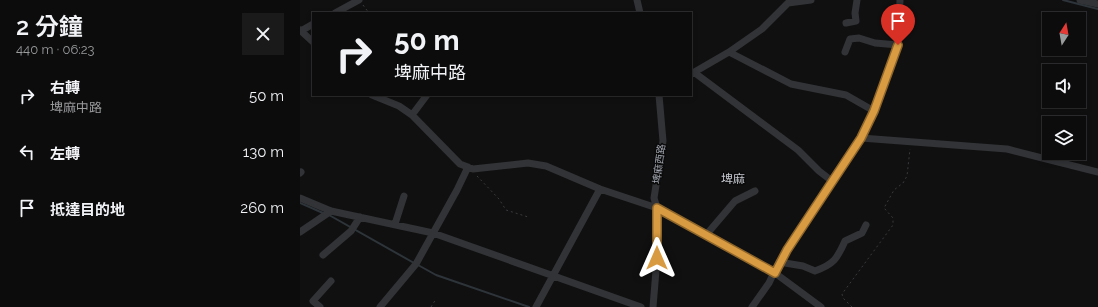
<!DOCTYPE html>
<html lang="zh-TW">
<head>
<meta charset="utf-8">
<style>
	body { margin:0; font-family:Raleway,"Noto Sans TC",sans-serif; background:#1a1a1b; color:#f1f3f6; height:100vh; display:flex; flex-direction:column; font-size:15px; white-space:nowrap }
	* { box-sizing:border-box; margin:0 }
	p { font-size:13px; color:#9a9b9d }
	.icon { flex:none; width:22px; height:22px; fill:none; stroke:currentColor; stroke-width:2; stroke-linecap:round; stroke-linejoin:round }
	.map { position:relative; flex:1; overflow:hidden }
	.sheet { display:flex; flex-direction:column; background:#0c0c0d; width:300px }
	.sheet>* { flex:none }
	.banner { position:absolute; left:12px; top:12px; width:380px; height:84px; border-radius:0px; box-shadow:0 2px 6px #0003,0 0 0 1px #2c2c2e; background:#0c0c0d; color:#f1f3f6; overflow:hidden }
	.needle { width:26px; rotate:11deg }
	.buttons { position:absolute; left:742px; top:12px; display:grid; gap:8px }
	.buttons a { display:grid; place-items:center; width:44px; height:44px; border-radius:0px; background:#0c0c0d; box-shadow:0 2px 6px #0003,0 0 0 1px #2c2c2e; font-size:20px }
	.pin { position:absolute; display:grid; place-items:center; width:34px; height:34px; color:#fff; margin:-41px -17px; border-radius:50% 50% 50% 0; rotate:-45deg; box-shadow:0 0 4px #0007 }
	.pin .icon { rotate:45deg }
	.me { position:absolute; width:44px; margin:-22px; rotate:0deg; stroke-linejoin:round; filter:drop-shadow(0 0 3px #0008) }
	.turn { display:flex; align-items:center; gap:14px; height:84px; padding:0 16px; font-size:18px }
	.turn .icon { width:52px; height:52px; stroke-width:2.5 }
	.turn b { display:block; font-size:28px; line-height:34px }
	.round { display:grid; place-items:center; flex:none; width:42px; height:42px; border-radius:0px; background:#1a1a1b }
	.headline { display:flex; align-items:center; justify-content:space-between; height:68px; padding:0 16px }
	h1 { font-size:24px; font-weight:600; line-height:30px }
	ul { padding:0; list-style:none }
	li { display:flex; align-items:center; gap:12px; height:56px; padding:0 16px }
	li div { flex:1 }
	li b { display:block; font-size:15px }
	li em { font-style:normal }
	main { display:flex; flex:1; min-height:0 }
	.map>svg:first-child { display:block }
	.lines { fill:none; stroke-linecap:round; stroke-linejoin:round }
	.stream { stroke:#2e353a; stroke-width:2 }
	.path { stroke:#383a3d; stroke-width:1; stroke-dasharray:2 3; stroke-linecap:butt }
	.minor { stroke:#323336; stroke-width:7 }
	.route-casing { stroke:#8d652a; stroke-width:10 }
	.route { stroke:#d99b41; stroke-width:7 }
	.labels { text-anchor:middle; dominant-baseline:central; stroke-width:3; stroke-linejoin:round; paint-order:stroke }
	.street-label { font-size:10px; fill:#a3a8b0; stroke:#0b0b0c }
	.quarter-label { font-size:12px; fill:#c4c7cd; stroke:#0b0b0c }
</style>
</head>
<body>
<main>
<section class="sheet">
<div class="headline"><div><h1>2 分鐘</h1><p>440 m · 06:23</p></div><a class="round"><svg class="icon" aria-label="close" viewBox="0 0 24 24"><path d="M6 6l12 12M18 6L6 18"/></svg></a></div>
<ul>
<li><svg class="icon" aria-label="right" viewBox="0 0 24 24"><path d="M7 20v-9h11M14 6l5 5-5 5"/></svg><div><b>右轉</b><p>埤麻中路</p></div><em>50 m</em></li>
<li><svg class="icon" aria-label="left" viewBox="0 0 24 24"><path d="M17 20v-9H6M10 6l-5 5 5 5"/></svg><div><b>左轉</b></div><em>130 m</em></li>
<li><svg class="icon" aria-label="arrive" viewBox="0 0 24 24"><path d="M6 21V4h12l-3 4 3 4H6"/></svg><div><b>抵達目的地</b></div><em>260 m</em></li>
</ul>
</section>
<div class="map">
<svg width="798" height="307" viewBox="0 0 798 307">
	<rect width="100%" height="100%" fill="#101011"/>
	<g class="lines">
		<!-- stream -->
		<path class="stream" d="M763,0L798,9
			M0,203L23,213
			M29,215L114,263
			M118,265L136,275L229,307"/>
		<!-- path -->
		<path class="path" d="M63,5L69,13
			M177,176L199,199L206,210L228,217
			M131,307L136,299
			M552,307L543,298L542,294L593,225V218L584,208L594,190L603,183L607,176L610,149"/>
		<!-- minor -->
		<path class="minor" d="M337,0L340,13
			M780,0L798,4
			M35,13L59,0
			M546,23L556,21L555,13L557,0
			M0,30L13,42
			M1,31L13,24
			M429,52L462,29L488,3L511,0
			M545,52L550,39L559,38L575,43L598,45
			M395,73L498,150L519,171L532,181
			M391,74L429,52L491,84L546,95L574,111
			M72,95L99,106L112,115L160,164L173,169L228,163L246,166L300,189L357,208L475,273L521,307
			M112,115L127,95
			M561,138L707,149L798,172
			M0,173L1,172
			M0,198L31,211L133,233L341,307
			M95,224L104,196
			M0,232L31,211
			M406,235L435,201L455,191
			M23,255L51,231L60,217
			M479,262L503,266L515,271C534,264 537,259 545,241L562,233L566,225
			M20,307L13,301L31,281
			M80,307L116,264L157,190L168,167
			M236,307L300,189
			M353,307L357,258V208L354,198L363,141L359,95
			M452,307L469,283L479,262L561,138L574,111L598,45L600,0"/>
	</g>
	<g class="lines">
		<!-- route casing -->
		<g class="route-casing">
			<path id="route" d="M357,258V208L475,273L487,250L561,138L574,111L598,45"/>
		</g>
		<!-- route -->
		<use href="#route" class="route"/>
	</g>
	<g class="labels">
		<!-- street labels -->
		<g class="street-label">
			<text transform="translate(359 164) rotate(-82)">埤麻西路</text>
		</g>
		<!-- quarter labels -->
		<g class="quarter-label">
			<text x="433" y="179">埤麻</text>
		</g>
	</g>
</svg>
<div class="buttons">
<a><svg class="needle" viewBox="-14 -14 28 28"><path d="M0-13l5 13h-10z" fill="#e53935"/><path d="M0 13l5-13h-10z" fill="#9a9b9d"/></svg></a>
<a><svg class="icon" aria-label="sound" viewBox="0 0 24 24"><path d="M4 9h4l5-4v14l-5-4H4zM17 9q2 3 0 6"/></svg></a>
<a><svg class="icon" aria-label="layers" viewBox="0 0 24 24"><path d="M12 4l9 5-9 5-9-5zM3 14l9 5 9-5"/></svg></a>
</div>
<div class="pin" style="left:598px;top:45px;background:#d93025"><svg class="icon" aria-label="arrive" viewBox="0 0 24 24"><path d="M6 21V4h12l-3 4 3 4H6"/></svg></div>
<svg class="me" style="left:357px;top:258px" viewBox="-20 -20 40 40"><path d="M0-17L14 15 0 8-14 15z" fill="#d99b41" stroke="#fff" stroke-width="4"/></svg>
<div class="banner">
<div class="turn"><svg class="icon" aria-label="right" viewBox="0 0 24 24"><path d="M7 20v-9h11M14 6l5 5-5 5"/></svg><div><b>50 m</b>埤麻中路</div></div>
</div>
</div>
</main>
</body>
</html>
